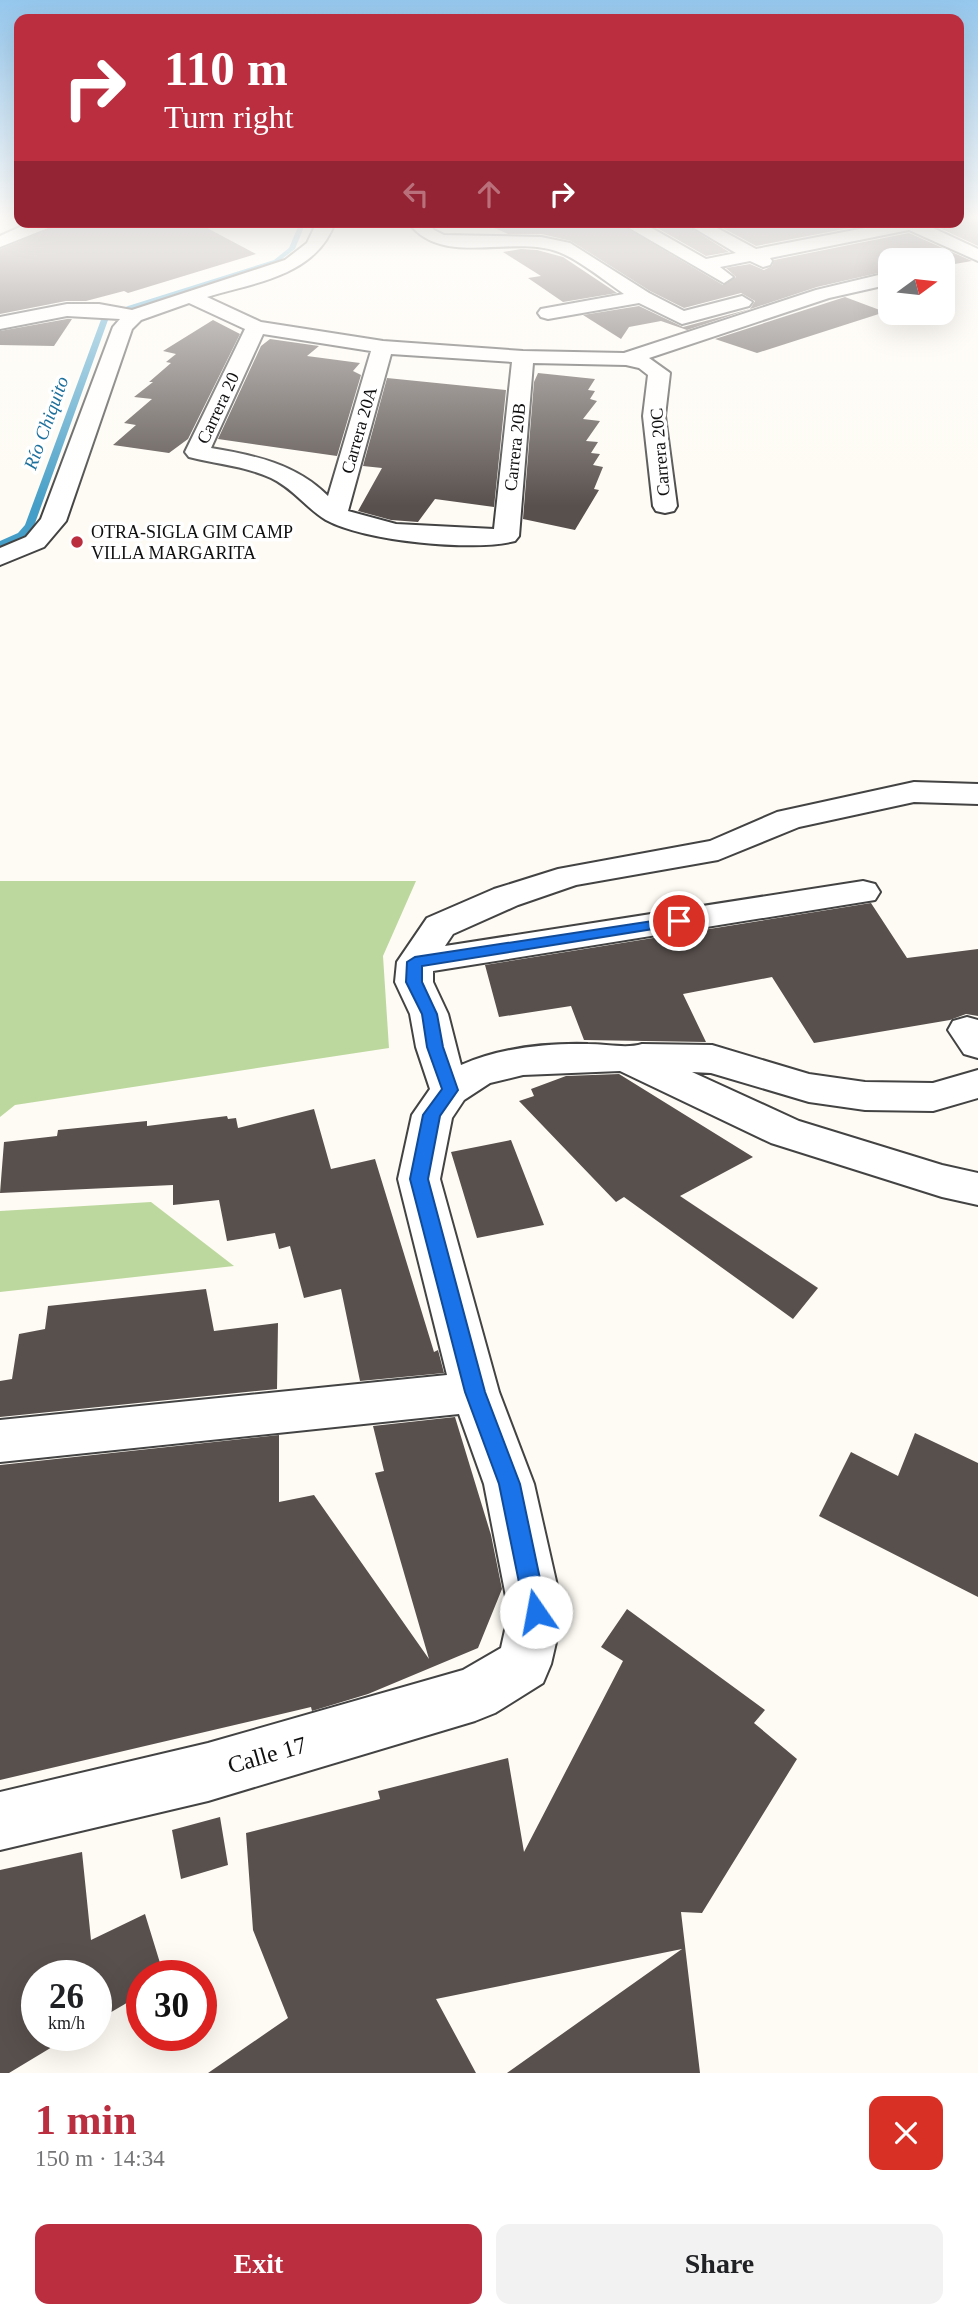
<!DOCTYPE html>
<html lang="en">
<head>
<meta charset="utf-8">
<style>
	body { margin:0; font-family:"Times New Roman",serif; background:#f2f2f2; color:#202124; height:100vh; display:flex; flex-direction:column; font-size:26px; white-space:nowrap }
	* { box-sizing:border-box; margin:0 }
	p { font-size:23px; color:#757577 }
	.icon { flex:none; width:38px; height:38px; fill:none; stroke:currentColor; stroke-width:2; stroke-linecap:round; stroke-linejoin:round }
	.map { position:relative; height:2073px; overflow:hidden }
	.side { display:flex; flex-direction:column; background:#fff; flex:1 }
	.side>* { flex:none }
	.banner { position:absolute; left:14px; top:14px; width:950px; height:214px; border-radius:14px; box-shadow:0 7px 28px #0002; background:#ba2e40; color:#fff; overflow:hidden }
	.needle { width:46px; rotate:75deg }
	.controls { position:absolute; left:878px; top:248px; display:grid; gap:14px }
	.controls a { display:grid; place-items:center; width:77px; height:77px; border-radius:14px; background:#fff; box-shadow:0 7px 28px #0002; font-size:35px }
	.speed { position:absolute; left:21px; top:1960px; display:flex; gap:14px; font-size:35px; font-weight:700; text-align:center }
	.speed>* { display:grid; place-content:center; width:91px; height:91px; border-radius:50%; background:#fff; box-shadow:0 7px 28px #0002; line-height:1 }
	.speed small { font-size:18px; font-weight:400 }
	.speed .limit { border:10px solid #d22; background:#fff; color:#111 }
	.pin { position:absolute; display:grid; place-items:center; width:60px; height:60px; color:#fff; margin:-30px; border:4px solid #fff; border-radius:50%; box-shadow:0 2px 7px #0007 }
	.me { position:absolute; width:77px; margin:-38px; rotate:348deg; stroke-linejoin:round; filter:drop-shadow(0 0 5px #0008) }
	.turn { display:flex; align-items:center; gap:24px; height:147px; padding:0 35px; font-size:32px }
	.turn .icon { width:91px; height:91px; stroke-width:2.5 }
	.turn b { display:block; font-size:49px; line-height:60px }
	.lanes { display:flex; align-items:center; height:66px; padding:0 35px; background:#0003; justify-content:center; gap:35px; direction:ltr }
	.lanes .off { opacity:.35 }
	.round { display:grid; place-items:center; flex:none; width:74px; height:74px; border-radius:14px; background:#f2f2f2 }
	.head { display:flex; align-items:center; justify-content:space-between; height:119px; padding:0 35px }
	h1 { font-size:42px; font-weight:600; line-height:52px; color:#ba2e40 }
	.action { display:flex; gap:14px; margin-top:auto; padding:14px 35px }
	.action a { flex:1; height:80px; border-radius:14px; background:#ba2e40; color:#fff; font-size:28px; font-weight:600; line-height:80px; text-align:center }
	.action a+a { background:#f2f2f2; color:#202124 }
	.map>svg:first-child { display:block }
	.forest { fill:#bdd89e }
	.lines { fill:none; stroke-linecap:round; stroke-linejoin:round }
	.stream { fill:#459ec7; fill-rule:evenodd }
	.building { fill:#58504d }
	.street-casing { stroke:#434343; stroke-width:4 }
	.street { fill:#fff; fill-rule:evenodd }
	.route { fill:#1a73e8; stroke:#114b97; stroke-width:2 }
	.poi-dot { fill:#ba2e40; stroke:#fff; stroke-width:2.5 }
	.labels { text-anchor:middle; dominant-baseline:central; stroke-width:7; stroke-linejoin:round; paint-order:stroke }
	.far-street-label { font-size:18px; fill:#101010; stroke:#fff }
	.far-poi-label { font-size:18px; fill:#101010; stroke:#fff; text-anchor:start }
	.far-water-label { font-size:19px; font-style:italic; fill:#1e709d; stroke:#fff }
	.near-street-label { font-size:24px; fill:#101010; stroke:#fff }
</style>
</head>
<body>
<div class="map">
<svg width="978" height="2073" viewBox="0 0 978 2073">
	<rect width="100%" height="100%" fill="#fefbf4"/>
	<!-- forest -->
	<path class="forest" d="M0,881H416L383,956L389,1048L15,1105L0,1117Z
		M151,1202L234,1266L0,1292V1211Z"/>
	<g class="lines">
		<!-- stream -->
		<path class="stream" d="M300,222H306L295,249L278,262L134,310L108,320L34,526L24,537L0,547V541L18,533L25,525L102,317L128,306L274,260L289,248Z"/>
	</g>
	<!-- building -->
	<path class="building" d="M978,216V246L927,222H959V217Z
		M73,222H196L256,254L128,293L124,291L86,301H66L0,314V249L56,226Z
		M481,222H616L723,285L736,277L726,268L750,264L764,270L772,266L774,260L909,233L972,261L943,266V261H891V270L817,287L687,330L661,321L629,327L621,339L583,315L639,306L683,327L750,309L755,301L741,293L684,308L650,291L571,241L542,234H508Z
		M647,222H681L729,252L706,256Z
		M712,222H881L756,246Z
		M521,249L537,250L563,257L617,293L563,302L528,278L541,276L503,252Z
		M845,297L885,312L757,353L715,339Z
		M67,319H72L54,346L0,345V331Z
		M213,320L240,334L188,439L169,453L113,445L136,425L124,423L152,399L134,397L153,382H149L171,363L166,362L176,354L163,351Z
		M270,339L319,346L307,356L360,363L353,371L361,375L337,456L218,439L261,346Z
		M538,373L595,379L588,390L595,391L590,399L597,401L583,419L600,421L586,441L598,442L591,453L600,454L593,465L603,467L594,489L599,490L575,530L523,519L534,382Z
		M387,378L506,390L494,507L435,499L418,522L391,520L358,511L382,468L363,466Z
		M871,903L907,958L978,949V1016L966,1014L950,1020L814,1043L772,977L683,994L706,1042L584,1040L571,1006L499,1017L485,965Z
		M619,1074L753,1157L680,1196L818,1288L793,1319L624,1197L616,1202L519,1101L534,1096L531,1089L566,1076Z
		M314,1109L331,1169L375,1159L434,1352L438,1350L444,1373L360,1381L341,1289L304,1298L290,1246L279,1249L275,1233L227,1241L219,1200L173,1205V1185L0,1193L4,1142L57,1136L58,1130L147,1121V1126L227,1116L228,1119L236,1118L238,1128Z
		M511,1140L544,1225L477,1238L451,1152Z
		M206,1289L214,1331L278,1323L277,1389L0,1417V1381L12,1379L19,1334L45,1329L48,1306Z
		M455,1417L491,1535L502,1589L478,1648L368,1694L312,1711L311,1707L0,1780V1465L279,1435V1502L314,1495L429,1659L375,1473L384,1471L373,1426Z
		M915,1433L978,1463V1597L819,1516L851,1452L898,1476Z
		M627,1609L765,1710L754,1723L797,1759L702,1913L681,1912L700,2073H507L682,1949L436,1999L476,2073H208L288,2018L253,1930L246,1833L380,1799L378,1791L508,1758L524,1852L623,1661L601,1647Z
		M220,1817L228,1865L181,1879L172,1830Z
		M82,1852L91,1940L145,1914L164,1976H142V1994L96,2021V1976H37V2035H72L9,2073H0V1870Z"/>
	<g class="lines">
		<!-- street casing -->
		<g class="street-casing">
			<path id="street" d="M31,222H56L53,226L0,247V236Z
				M317,222H335C316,276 256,282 207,297L261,322L383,341L523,351L624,353L816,290L891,272V284L829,298L649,358L670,373L665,416L677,506L674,511L665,513L656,511L653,506L643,416L648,375L639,368L626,365L533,363L519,536L515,541C473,552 364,541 326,520C306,508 294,489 271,478C245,466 216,464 189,457L185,452L245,329L189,303L141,320L132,329L66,521L44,547L0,565V548L26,537L41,519L113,327L120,319L67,316L0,329V317L67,304H99L132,310L285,260L307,243ZM263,334L371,351L328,496C296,464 254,455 211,448ZM391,354L512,362L494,529L396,524L348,511Z
				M408,222H427L434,230L444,235L541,237L570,243L649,293L684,311L742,296L752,302L749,306L682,324L639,303L548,319L541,317L538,313L541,309L624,294C605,281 577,258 556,251C509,235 442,268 408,222Z
				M619,222H641L706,259L736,253L684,222H706L756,249L896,222H920L978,249V261L909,230L770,258L772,261L770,265L763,267L750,261L720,267L733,277L724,283Z
				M914,782L978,784V804L914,802L799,827L718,860L576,885L518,905L453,934L445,946L863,881L875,884L880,892L875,900L433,971V982L448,1014L461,1065C499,1048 547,1043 588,1044C605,1044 627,1049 642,1044L712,1045L809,1074L865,1082L933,1083L978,1070V1098L933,1111L865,1110L809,1102L711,1073L692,1072L799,1121L942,1165L978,1173V1205L942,1197L771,1143L620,1071L523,1075L490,1083L464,1100L452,1118L440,1179L499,1392L534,1484L563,1612L551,1664L543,1683L495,1713L475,1721L208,1801L0,1850V1792L208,1743L463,1670L501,1648L509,1612L484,1484L459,1414L0,1462V1420L447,1375L398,1179L412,1115L430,1089L416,1047L410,1014L395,982L397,962L427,918L494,889L558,869L710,841L777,812Z
				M967,1017L978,1020V1058L964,1054L948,1030L953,1021Z"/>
		</g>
		<!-- street -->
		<use href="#street" class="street"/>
	</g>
	<!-- sky -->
	<linearGradient id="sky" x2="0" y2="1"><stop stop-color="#95c7ed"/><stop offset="0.43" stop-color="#fffdfa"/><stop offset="1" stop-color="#fffdfa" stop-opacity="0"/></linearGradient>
	<rect width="978" height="506" fill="url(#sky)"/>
	<!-- route -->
	<path class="route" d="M679,917L684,918L686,921L684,924L422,966V982L437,1014L443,1047L458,1090L440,1116L428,1179L485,1392L520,1484L547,1612L544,1620L536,1623L528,1620L525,1612L499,1484L465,1392L410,1179L423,1115L442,1089L427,1047L422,1014L406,982L407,962L415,957Z"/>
	<!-- markers -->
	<circle class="poi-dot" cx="77" cy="542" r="7"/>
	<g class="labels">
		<!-- far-street labels -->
		<g class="far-street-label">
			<text transform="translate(218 408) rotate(-65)">Carrera 20</text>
			<text transform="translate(359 430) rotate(-74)">Carrera 20A</text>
			<text transform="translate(515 447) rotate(-84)">Carrera 20B</text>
			<text transform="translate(660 452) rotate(-95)">Carrera 20C</text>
		</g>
		<!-- far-poi labels -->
		<g class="far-poi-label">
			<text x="91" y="532">OTRA-SIGLA GIM CAMP<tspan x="91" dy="21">VILLA MARGARITA</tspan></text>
		</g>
		<!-- far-water labels -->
		<g class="far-water-label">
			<text transform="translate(46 423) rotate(-70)">Río Chiquito</text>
		</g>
		<!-- near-street labels -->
		<g class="near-street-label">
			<text transform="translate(267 1755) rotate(-16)">Calle 17</text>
		</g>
	</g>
</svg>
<div class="controls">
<a><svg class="needle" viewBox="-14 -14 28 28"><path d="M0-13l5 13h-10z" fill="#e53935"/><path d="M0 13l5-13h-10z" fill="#757577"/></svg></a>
</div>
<div class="speed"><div>26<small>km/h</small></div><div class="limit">30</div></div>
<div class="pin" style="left:679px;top:921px;background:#d93025"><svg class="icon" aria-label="arrive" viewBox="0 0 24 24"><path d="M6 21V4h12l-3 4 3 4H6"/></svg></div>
<svg class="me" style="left:536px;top:1612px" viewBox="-20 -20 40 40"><circle r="19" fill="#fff"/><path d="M0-13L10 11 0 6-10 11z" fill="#1a73e8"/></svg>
<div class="banner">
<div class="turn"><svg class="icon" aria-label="right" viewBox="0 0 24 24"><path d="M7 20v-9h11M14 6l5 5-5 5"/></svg><div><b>110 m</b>Turn right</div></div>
<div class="lanes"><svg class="icon off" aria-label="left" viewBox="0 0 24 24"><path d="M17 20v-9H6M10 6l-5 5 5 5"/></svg><svg class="icon off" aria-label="ahead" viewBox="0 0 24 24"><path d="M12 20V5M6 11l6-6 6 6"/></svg><svg class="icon" aria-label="right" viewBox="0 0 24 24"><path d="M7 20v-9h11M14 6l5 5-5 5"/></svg></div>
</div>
</div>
<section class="side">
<div class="head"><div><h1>1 min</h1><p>150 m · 14:34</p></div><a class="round" style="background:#d93025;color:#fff"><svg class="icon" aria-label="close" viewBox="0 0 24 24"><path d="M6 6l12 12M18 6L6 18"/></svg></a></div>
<div class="action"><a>Exit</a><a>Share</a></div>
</section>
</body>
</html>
